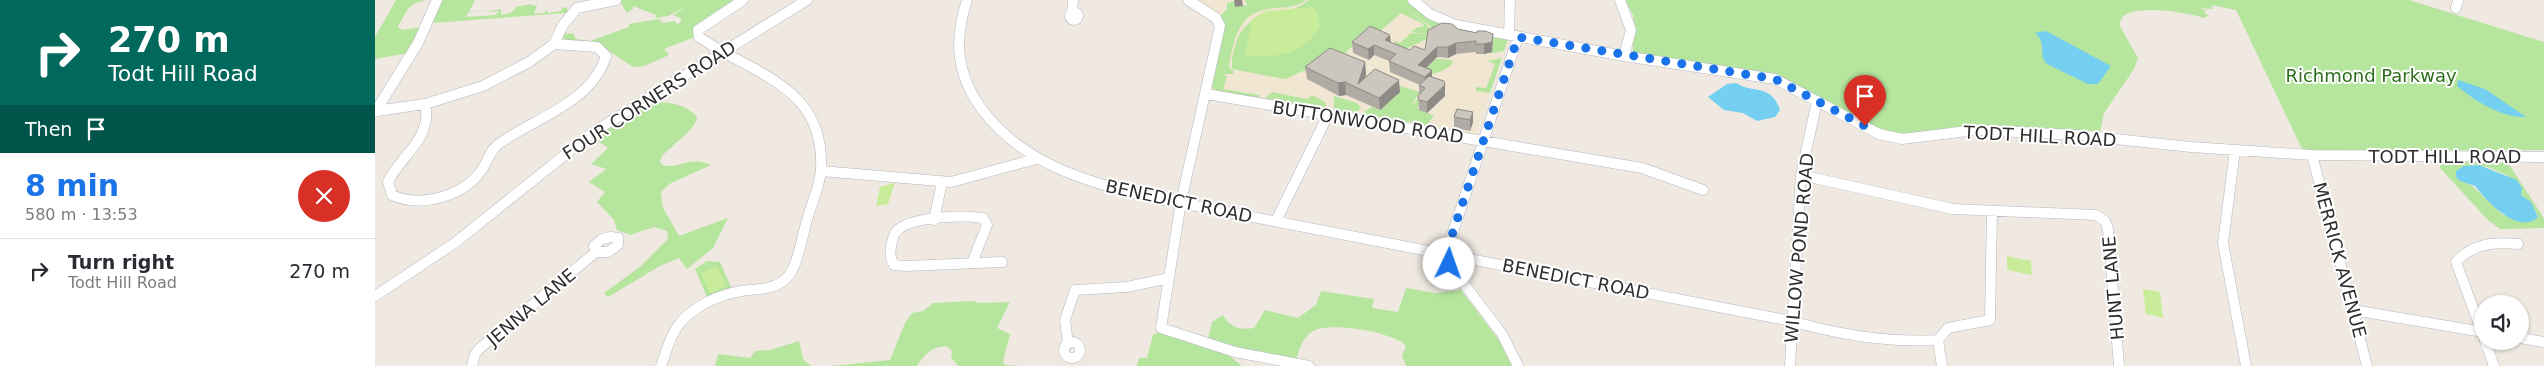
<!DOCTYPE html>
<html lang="en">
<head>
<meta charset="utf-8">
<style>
	body { margin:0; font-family:"DejaVu Sans",sans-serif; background:#f2f2f3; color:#2b2b33; height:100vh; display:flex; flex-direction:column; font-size:19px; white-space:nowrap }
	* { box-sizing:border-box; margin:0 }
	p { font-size:16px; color:#7c7c81 }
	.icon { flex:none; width:28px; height:28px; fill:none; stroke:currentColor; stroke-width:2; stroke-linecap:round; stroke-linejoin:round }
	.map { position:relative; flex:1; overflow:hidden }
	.panel { display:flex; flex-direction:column; background:#fff; width:375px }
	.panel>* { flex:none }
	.top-card { background:#00695c; color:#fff; overflow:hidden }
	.fabs { position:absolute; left:2099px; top:295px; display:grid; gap:10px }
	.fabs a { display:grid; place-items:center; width:55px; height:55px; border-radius:50%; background:#fff; box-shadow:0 1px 4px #0004; font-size:25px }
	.pin { position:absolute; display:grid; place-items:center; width:42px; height:42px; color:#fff; margin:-51px -21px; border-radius:50% 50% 50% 0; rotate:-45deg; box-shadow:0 0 5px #0007 }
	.pin .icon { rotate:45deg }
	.me { position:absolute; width:55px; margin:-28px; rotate:3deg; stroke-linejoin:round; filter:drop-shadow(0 0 4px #0008) }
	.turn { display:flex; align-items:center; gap:18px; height:105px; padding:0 25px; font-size:22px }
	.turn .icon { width:65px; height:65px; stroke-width:2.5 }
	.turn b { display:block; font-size:35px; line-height:42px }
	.then { display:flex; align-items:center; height:48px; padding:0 25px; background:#0003; gap:10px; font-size:19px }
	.round { display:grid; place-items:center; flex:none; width:52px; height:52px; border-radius:26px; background:#f2f2f3 }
	.head { display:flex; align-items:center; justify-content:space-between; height:85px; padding:0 25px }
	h1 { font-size:30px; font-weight:600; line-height:38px; color:#1a73e8 }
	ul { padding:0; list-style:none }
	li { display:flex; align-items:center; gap:15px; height:65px; padding:0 25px; border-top:1px solid #e1e1e2 }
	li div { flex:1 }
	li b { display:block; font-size:19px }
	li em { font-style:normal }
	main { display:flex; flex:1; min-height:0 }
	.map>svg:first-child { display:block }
	.education { fill:#f0e6d1 }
	.green { fill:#b6e59e; fill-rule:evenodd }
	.pitch { fill:#c9ec9a }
	.water { fill:#75cff0 }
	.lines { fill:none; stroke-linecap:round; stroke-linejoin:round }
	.minor-casing { stroke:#b4b7c1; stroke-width:11 }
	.minor { stroke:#fff; stroke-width:10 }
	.wall { fill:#afaba4 }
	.shaded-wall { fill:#8e8b86 }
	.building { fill:#cbc7bf; stroke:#8e8b86 }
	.route { stroke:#1a73e8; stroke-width:9; stroke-dasharray:0 16.2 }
	.labels { text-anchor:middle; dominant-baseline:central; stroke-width:4; stroke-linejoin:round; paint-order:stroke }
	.park-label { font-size:18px; fill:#2c6e1b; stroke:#fff }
	.street-label { font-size:18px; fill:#2e2e2e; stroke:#fff }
</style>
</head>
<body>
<main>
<section class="panel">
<div class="top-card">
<div class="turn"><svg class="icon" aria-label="right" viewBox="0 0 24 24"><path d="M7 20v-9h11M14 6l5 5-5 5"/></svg><div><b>270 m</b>Todt Hill Road</div></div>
<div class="then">Then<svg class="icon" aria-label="arrive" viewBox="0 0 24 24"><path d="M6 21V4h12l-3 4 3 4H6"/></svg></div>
</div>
<div class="head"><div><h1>8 min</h1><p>580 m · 13:53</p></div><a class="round" style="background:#d93025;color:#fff"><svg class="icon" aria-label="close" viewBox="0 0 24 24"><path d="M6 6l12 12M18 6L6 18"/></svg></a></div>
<ul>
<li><svg class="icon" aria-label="right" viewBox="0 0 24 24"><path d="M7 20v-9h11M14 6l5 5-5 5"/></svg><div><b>Turn right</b><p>Todt Hill Road</p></div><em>270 m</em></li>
</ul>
</section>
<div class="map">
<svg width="2169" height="366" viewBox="0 0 2169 366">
	<rect width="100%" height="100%" fill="#efe9e1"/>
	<!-- education -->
	<path class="education" d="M816,0H1027L1133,41L1101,134L848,91L841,85L855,25L849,18Z"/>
	<!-- green -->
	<path class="green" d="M21,0H51C33,3 31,12 23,27L27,30L46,27L33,53L0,59V37Z
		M67,0H100L94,12L109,10L93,13L91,17L121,15L124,11L109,12L126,9V15L136,13L141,7L157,4V6L162,5L159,14L169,13L172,10L173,13L186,11L187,8L191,7L193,10L191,13L58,23Z
		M247,0H365L319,29L320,37L289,49L294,54L292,56L269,66L258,67L226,46L192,41L187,37L191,29V34L198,33L201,39L215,41L254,27V24L285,19L287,23L299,21L303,25L307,19L298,15L312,6L293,16L280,18L281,15L258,6V9L252,13L246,3L241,2Z
		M870,0H931C923,7 912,7 901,8C865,10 860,34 854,65L855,69L859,71L858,74H847L852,76L848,89L884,95L883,98L879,96C868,96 845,97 837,87L850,26V22L844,17L852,9V3L858,1L861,7L872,5Z
		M934,0H1032L1048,12L1133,39L1129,51L1109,54L1117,52L1058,31L1054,25L1031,9L1052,25L1060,35L1036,32L1041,28L1049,26L1048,24L1026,13L1003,33L1015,39L1010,43L980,44C962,61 955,66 928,71C921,73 917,78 909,79L857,69C856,59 860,43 864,35C888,0 907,22 934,0Z
		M1250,0H2034L2169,42V150L1928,151L1861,10L1836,5L1838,9L1825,8L1833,11H1829L1830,14L1834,15L1829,18C1812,12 1742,0 1745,26L1763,58L1759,69L1729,113L1725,133L1643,127H1597L1525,134L1503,128L1417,84L1258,53L1259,24L1258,15Z
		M1036,33L1061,35L1021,53L1015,46L1021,41L1025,43Z
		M1040,57L1076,60L1078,63C1070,71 1059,76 1047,72L1056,63Z
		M1127,58L1115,93L1101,91V87L1111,88L1112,86L1120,64L1112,61Z
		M1021,85L1045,92L1039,101L1037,107L1044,96L1046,104L1042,108L1059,116L1052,125L985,114L997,107L1005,110Z
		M897,92L932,99L937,95L950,102L952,108L890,98Z
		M959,96L982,103L986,108L981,113L959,109Z
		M272,102C290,102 309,102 322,117C322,128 295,147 287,156L285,161L287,165C305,170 312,155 336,165L294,184L286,192L288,208L304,236L353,218L338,248L312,269L304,258L285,266L233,297L229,293L266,266L293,239L292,231L279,227L255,235L242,230L239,220L222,202L230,192L214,182L231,169L216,164L233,148L217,137Z
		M2070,160L2133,163L2169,218V228L2125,229L2113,220L2065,168V162ZM2097,165L2113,167L2134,176L2146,196L2156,202L2163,217L2128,215L2095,184Z
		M332,261L345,262L357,289L333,299L320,269Z
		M1031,288L1061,293L1086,290L1130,348L1138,366H1031L1027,355L1031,346C1020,332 954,321 938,331C927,338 924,349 921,361L870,351L833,339L837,322L848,315C855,328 865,330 879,328L890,310L923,318L941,305L946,291L999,299L997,308L1023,312Z
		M598,301L604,303L635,302L622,328L635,334L628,362L630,365L644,366H583L576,357L577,351L573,347C559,344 549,355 542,366H457L515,360L530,323L537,313L548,311L558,303Z
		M784,332L852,354L867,366H762L764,358H772L778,335Z
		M424,341L428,359L436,366H340L343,354L375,358L380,351L395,350Z"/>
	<!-- pitch -->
	<path class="pitch" d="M938,7L942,12L945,26C928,56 902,58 870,55L877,19L891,11Z
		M520,183L513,204L501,206L505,187Z
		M1632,256L1656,261L1657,275L1632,270Z
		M342,266L351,286L335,293L326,273Z
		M1768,289L1785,292L1788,318L1771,314Z"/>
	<!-- water -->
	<path class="water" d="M1671,31L1736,66L1723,84H1713L1672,64C1663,55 1672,42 1660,33Z
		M2083,80L2110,89L2151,117C2127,118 2100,101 2082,86Z
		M1361,83C1377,94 1396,83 1405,110L1400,117L1382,121L1368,113L1349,110L1333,97L1352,84Z
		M2104,165L2142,180L2147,188L2146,195L2156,202L2163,217C2143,236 2111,200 2100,186L2085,181L2081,177V171L2089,166Z"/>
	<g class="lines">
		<!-- minor casing -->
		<g class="minor-casing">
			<path id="minor" d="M592,0C579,40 581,73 606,108C647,164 710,181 774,197L1416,321C1465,335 1512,343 1563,340L1573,328L1615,320L1617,212
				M813,0L841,18L845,26L806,202L786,328L860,352L934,366
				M1038,0L1055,14L1081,25L1249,56L1400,79L1504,134L1527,139L1601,130L1702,135L1816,147L1937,155L2169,157
				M1245,0L1256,30L1249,56
				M2081,8L2083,0
				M695 16a4 4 0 1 1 8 0a4 4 0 1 1-8 0Z
				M697,13L698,0
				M1134,35L1135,0
				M1143,37L1071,253L1074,264L1127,334L1143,366
				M831,94L1267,168L1328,190
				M50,104C58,138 26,155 13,182L17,195C45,208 87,197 106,171C113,162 115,149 125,143C162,117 216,103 231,56L222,47L179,44
				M1,111L50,104L108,86L154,62L179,44L188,25L202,8L241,0
				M0,112L43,43L62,0
				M1860,150L1848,243L1871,366
				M1937,155L1992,366
				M446,171L576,182L661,159
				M1426,175L1578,209L1721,215L1730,221L1733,229L1744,366
				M559,220L567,182
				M901,221L953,115
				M236,237L243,238V245L233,252H221L219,246L227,239Z
				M597,263L612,225L608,218C589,215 533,216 521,232C518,235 517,242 516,247C515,254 515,258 519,265L531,266L627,262
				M0,296L81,242L220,131L432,0
				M1978,310L2108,332
				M2108,335L2081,262C2098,243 2119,242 2143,244
				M2145,338L2169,342
				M1563,340L1567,366
				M2110,341L2119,366
				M689 350a8 8 0 1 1 16 0a8 8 0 1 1-16 0Z
				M693,344L690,320L700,290L752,287L794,278
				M97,366L100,354L104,349L221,252
				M286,366C291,353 294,339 302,327C316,307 343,295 366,291C380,289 395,290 407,282C423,272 426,239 432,220C436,205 445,186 446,169C450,86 379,75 324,37L323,30L368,0
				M1415,366L1426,175L1442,101"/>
		</g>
		<!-- minor -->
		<use href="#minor" class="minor"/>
	</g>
	<!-- wall -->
	<path class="wall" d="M1083,29L1102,33L1118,34L1117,52L1109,54H1101V52L1081,54L1073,58L1062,57L1051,68L1057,70V77L1070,85V96L1052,113L1044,110L1043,96L1044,95V85H1045L1015,72L1014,61L999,55L994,60L978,53L977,42L1016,43L1035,50H1050Z
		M990,62L991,75L990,78L1025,92L1005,110L971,95L964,96L932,79L930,67Z
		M1082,109L1098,122L1095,131L1079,128V117Z"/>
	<!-- shaded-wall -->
	<path class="shaded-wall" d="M859,0H867L868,6L860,7Z
		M1118,34L1117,52L1109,54V44Z
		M1015,35L1016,45L1010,50V40Z
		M1081,43V54L1073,58V47Z
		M999,45V55L994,60L993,49Z
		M1062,47V57L1045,74L1043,65Z
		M990,62L991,75L986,90L983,84Z
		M1057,70V81L1051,87L1050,77Z
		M1024,80L1025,92L1005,110L1004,98Z
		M970,82L971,95L964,96L963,83Z
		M1070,85V96L1052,113V102Z
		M1098,112V122L1095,131V120Z"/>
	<!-- building -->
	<path class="building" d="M1067,23L1077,24L1083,29L1102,33V31H1110L1118,34L1117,42L1109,44H1101V41L1081,43L1073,47H1062L1043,65L1057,70L1050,77L1014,61L1021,54L999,45L993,49L977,42L995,26L1015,35L1010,40L1035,50L1039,46L1050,50L1053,30Z
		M955,48L990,62L983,84L1000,69L1024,80L1004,98L970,82L963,83L930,67Z
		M1054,76L1069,81L1070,85L1052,102L1044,100L1043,96L1050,88L1044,85Z
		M1082,109L1098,112L1095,120L1079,117Z"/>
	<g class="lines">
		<!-- route -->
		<path class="route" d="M1074,264L1071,253L1143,37L1400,79L1490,126"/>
	</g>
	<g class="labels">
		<!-- park labels -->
		<g class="park-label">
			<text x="1996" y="75">Richmond Parkway</text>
		</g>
		<!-- street labels -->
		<g class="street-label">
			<text transform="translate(274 100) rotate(-33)">FOUR CORNERS ROAD</text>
			<text transform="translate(993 122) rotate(9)">BUTTONWOOD ROAD</text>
			<text transform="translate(1665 136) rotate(3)">TODT HILL ROAD</text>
			<text x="2070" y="156">TODT HILL ROAD</text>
			<text transform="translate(804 201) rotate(12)">BENEDICT ROAD</text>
			<text transform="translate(1424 248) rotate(-85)">WILLOW POND ROAD</text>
			<text transform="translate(1965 260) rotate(75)">MERRICK AVENUE</text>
			<text transform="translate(1201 279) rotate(11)">BENEDICT ROAD</text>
			<text transform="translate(1738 288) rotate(-95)">HUNT LANE</text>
			<text transform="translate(156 307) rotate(-40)">JENNA LANE</text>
		</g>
	</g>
</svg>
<div class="fabs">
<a><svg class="icon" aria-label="sound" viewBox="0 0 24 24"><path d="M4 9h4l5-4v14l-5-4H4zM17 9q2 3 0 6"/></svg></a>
</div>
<div class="pin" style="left:1490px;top:126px;background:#d93025"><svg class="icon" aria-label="arrive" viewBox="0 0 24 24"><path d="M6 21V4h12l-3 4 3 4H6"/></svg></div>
<svg class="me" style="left:1074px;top:264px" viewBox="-20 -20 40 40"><circle r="19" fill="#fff"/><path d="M0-13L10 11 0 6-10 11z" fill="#1a73e8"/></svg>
</div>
</main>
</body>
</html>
